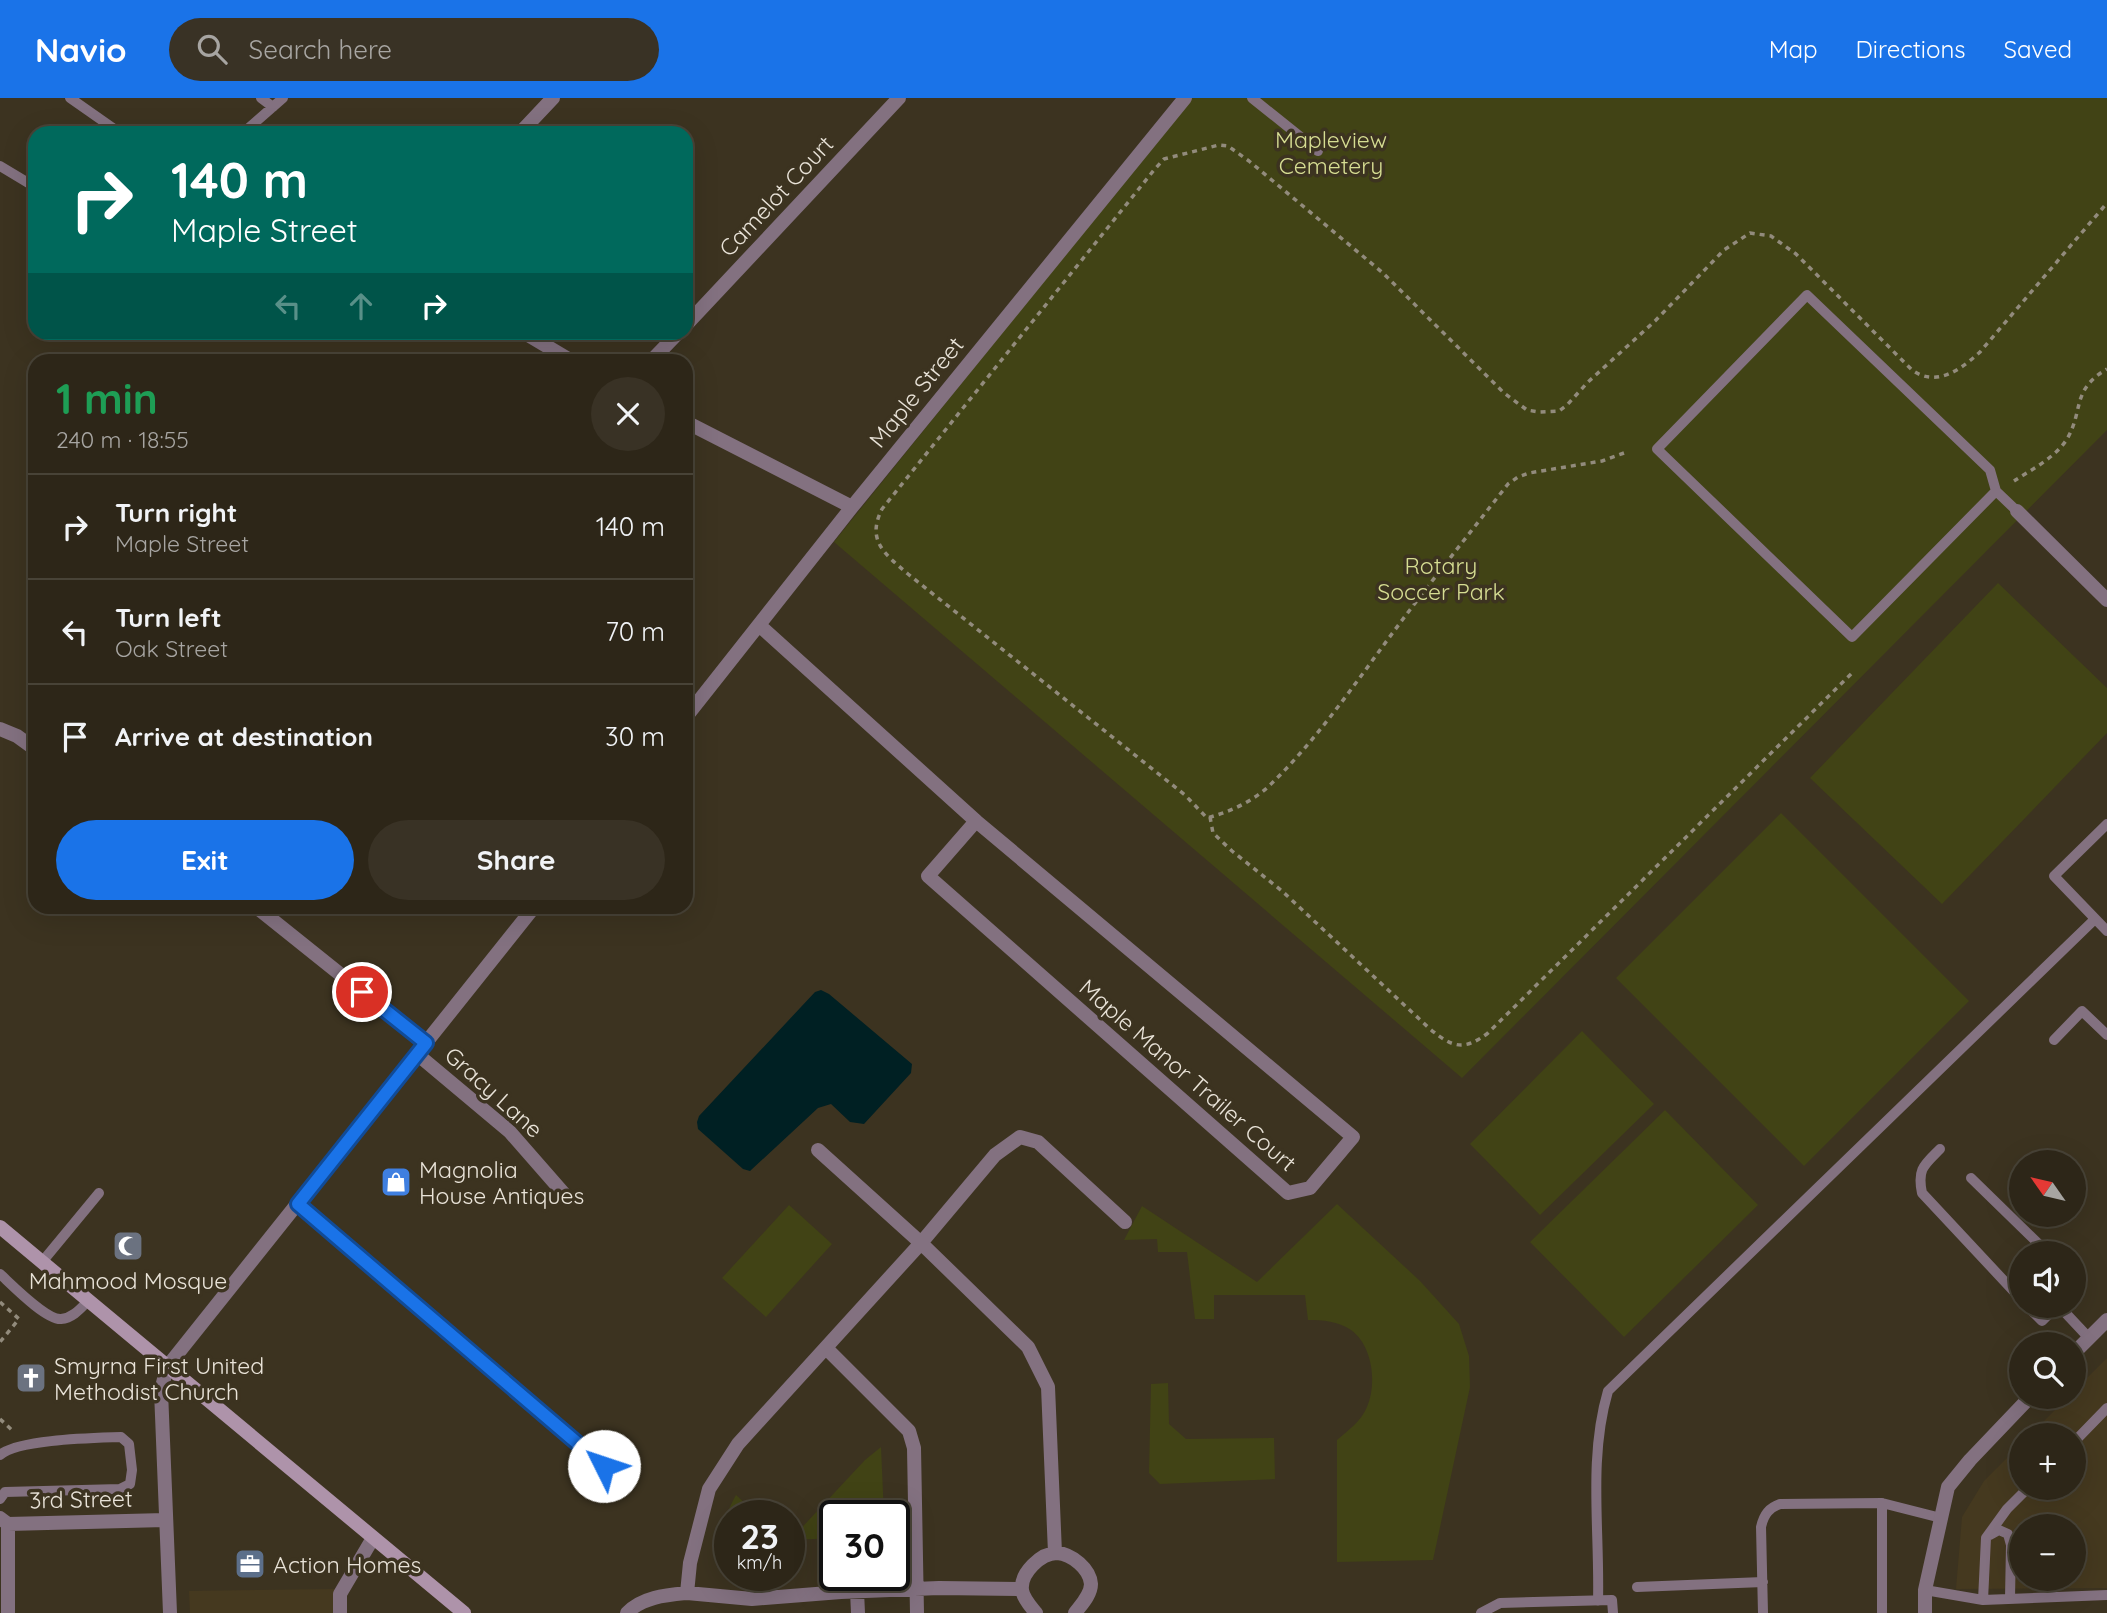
<!DOCTYPE html>
<html lang="en">
<head>
<meta charset="utf-8">
<style>
	body { margin:0; font-family:Quicksand,sans-serif; background:#393225; color:#f1f3f6; height:100vh; display:flex; flex-direction:column; font-size:26px; white-space:nowrap }
	* { box-sizing:border-box; margin:0 }
	p { font-size:23px; color:#a7a5a2 }
	.icon { flex:none; width:38px; height:38px; fill:none; stroke:currentColor; stroke-width:2; stroke-linecap:round; stroke-linejoin:round }
	.map { position:relative; flex:1; overflow:hidden }
	.side { position:absolute; left:28px; top:256px; width:665px; height:560px; display:flex; flex-direction:column; background:#2d2618; border-radius:21px; box-shadow:0 7px 28px #0002,0 0 0 2px #484337 }
	.side>* { flex:none }
	.hud { position:absolute; left:28px; top:28px; width:665px; height:214px; border-radius:21px; box-shadow:0 7px 28px #0002,0 0 0 2px #484337; background:#00695c; color:#fff; overflow:hidden }
	.needle { width:46px; rotate:304deg }
	.fabs { position:absolute; left:2009px; top:1052px; display:grid; gap:14px }
	.fabs a { display:grid; place-items:center; width:77px; height:77px; border-radius:50%; background:#2d2618; box-shadow:0 7px 28px #0002,0 0 0 2px #484337; font-size:35px }
	.speed { position:absolute; left:714px; top:1402px; display:flex; gap:14px; font-size:35px; font-weight:700; text-align:center }
	.speed>* { display:grid; place-content:center; width:91px; height:91px; border-radius:50%; background:#2d2618; box-shadow:0 7px 28px #0002,0 0 0 2px #484337; line-height:1 }
	.speed small { font-size:18px; font-weight:400 }
	.speed .limit { border:4px solid #111; border-radius:10px; background:#fff; color:#111 }
	.pin { position:absolute; display:grid; place-items:center; width:60px; height:60px; color:#fff; margin:-30px; border:4px solid #fff; border-radius:50%; box-shadow:0 2px 7px #0007 }
	.me { position:absolute; width:77px; margin:-38px; rotate:311deg; stroke-linejoin:round; filter:drop-shadow(0 0 5px #0008) }
	.turn { display:flex; align-items:center; gap:24px; height:147px; padding:0 28px; font-size:32px }
	.turn .icon { width:91px; height:91px; stroke-width:2.5 }
	.turn b { display:block; font-size:49px; line-height:60px }
	.lanes { display:flex; align-items:center; height:66px; padding:0 28px; background:#0003; justify-content:center; gap:35px; direction:ltr }
	.lanes .off { opacity:.35 }
	.round { display:grid; place-items:center; flex:none; width:74px; height:74px; border-radius:37px; background:#393225 }
	.headline { display:flex; align-items:center; justify-content:space-between; height:119px; padding:0 28px }
	h1 { font-size:42px; font-weight:700; line-height:52px; color:#1e9e55 }
	.primary-button { display:flex; gap:14px; margin-top:auto; padding:14px 28px }
	.primary-button a { flex:1; height:80px; border-radius:42px; background:#1a73e8; color:#fff; font-size:28px; font-weight:700; line-height:80px; text-align:center }
	.primary-button a+a { background:#393225; color:#f1f3f6 }
	ul { padding:0; list-style:none }
	li { display:flex; align-items:center; gap:21px; height:105px; padding:0 28px; border-top:2px solid #484337 }
	li div { flex:1 }
	li b { display:block; font-size:26px }
	li em { font-style:normal }
	header { display:flex; align-items:center; gap:42px; box-sizing:border-box; height:98px; padding:0 35px; background:#1a73e8; color:#fff }
	header strong { font-size:33px }
	nav { display:flex; gap:38px; margin-inline-start:auto; font-size:24px }
	.search { width:490px; height:63px; background:#393225; display:flex; align-items:center; gap:18px; box-sizing:border-box; padding:0 24px; border-radius:38px; color:#a7a5a2; font-size:26px }
	.map>svg:first-child { display:block }
	.built { fill:#45391f; fill-rule:evenodd }
	.green { fill:#414315 }
	.water { fill:#002023 }
	.lines { fill:none; stroke-linecap:round; stroke-linejoin:round }
	.path { stroke:#928b7c; stroke-width:3.5; stroke-dasharray:5 5; stroke-linecap:butt }
	.lane { stroke:#837180; stroke-width:10 }
	.street { stroke:#837180; stroke-width:14 }
	.secondary { stroke:#ae93aa; stroke-width:14 }
	.route-casing { stroke:#114b97; stroke-width:18 }
	.route { stroke:#1a73e8; stroke-width:12 }
	.labels { text-anchor:middle; dominant-baseline:central; stroke-width:7; stroke-linejoin:round; paint-order:stroke }
	.park-label { font-size:23px; fill:#d6dd92; stroke:#3c3320 }
	.street-label { font-size:23px; fill:#e9e3d8; stroke:#3c3320 }
	.poi-label { font-size:23px; fill:#e9e3d8; stroke:#3c3320; text-anchor:start }
</style>
</head>
<body>
<header>
<strong>Navio</strong>
<div class="search"><svg class="icon" aria-label="search" viewBox="0 0 24 24"><circle cx="10" cy="10" r="6"/><path d="M15 15l6 6"/></svg>Search here</div>
<nav><a>Map</a><a>Directions</a><a>Saved</a></nav>
</header>
<div class="map">
<svg width="2107" height="1515" viewBox="0 0 2107 1515">
	<rect width="100%" height="100%" fill="#3c3320"/>
	<!-- built -->
	<path class="built" d="M2107,1260V1490L1956,1491L1962,1419L1984,1383L2021,1346V1390H2074V1337H2030L2068,1299L2074,1298V1293ZM2021,1428H2074V1480H2021Z
		M334,1491L337,1515H190L189,1493Z"/>
	<!-- green -->
	<path class="green" d="M1179,0H2107V332L1462,980L834,444L1186,6Z
		M1998,485L2107,590V635L1942,806L1810,680Z
		M1781,715L1969,903L1804,1068L1616,880Z
		M1582,933L1654,1006L1540,1117L1470,1046Z
		M1665,1012L1758,1107L1624,1239L1530,1144Z
		M1337,1106L1420,1183L1459,1226L1469,1258L1470,1289L1433,1462L1337,1464V1342C1349,1332 1361,1323 1367,1309C1377,1286 1373,1248 1351,1232C1338,1223 1323,1222 1308,1222L1305,1197H1214V1221H1195L1187,1154H1158L1157,1141L1124,1142L1142,1108L1257,1184Z
		M789,1107L832,1146L766,1219L722,1180Z
		M1168,1285L1169,1326L1186,1341L1274,1340L1275,1381L1160,1386L1149,1375L1151,1286Z
		M881,1349L884,1417L835,1418V1440L793,1442V1439L865,1362Z
		M736,1397L758,1417L730,1418V1466H717C718,1441 724,1418 736,1397Z"/>
	<!-- water -->
	<path class="water" d="M821,892L829,896L912,966L911,975L864,1026L850,1024L831,1006L818,1010L750,1073L743,1071L698,1031L697,1024L699,1018L815,894Z"/>
	<g class="lines">
		<!-- path -->
		<path class="path" d="M1624,355L1602,363L1529,375L1518,379L1508,386C1473,431 1437,476 1403,521C1360,578 1320,639 1269,688C1252,704 1229,714 1207,720L1185,697L908,476C885,456 866,443 882,411L1154,72L1164,61L1219,47L1228,48L1249,63L1383,175L1504,295L1527,312L1539,314L1559,313L1567,307L1588,284L1655,223L1724,152L1750,135L1771,138L1796,156L1912,272C1937,290 1961,271 1980,254L2107,105
			M2014,383C2031,372 2056,359 2067,341C2084,312 2071,292 2107,271
			M1210,719L1213,735L1232,753L1282,793L1430,931C1453,950 1464,953 1488,935L1852,575
			M0,1204L19,1221L0,1244
			M0,1321L13,1333V1335"/>
		<!-- lane -->
		<path class="lane" d="M70,0L120,35
			M261,0L273,9
			M1252,0L1318,53
			M243,35L283,0
			M0,68L35,89
			M1996,393L1852,539L1657,351L1807,197L1990,372L1996,393L2017,413
			M2107,726L2054,778L2107,833
			M2054,942L2082,913L2107,937
			M1940,1051C1924,1067 1917,1071 1922,1095L2021,1201
			M1971,1080L2048,1155
			M42,1164L99,1095
			M0,1176C12,1187 46,1222 61,1221C73,1220 81,1210 88,1203
			M2074,1183L2077,1187L2074,1190
			M2027,1208L2042,1223L2057,1208
			M2059,1208L2089,1240
			M2074,1344L2107,1310
			M0,1357C18,1341 96,1340 121,1339L129,1346L132,1372L130,1386L120,1391L5,1394L0,1401
			M2028,1390L2007,1411L1986,1440L1983,1502L2107,1497
			M1882,1405V1515
			M1990,1437L1999,1432L2008,1436L2011,1447L2010,1500
			M1637,1489L1763,1484
			M1925,1492L1983,1502
			M1598,1503C1600,1433 1588,1361 1608,1293L2095,821
			M1481,1515L1500,1505L1612,1502L1613,1515
			M1763,1515L1761,1429C1764,1416 1769,1410 1780,1406L1882,1405L1941,1420"/>
		<!-- street -->
		<path class="street" d="M520,35L553,0
			M686,227L899,0
			M523,234L570,262
			M652,262L679,234
			M686,324L852,409
			M2017,413L2107,502
			M759,527L976,723
			M686,619L852,409L1185,0
			M0,631L17,638L35,651
			M976,723L1353,1039L1310,1090L1288,1095L928,778Z
			M255,808L426,945
			M417,956L510,1034L566,1098
			M818,1052L921,1145L1028,1249L1048,1289L1055,1455
			M298,1106L621,1383
			M826,1250L909,1333L914,1350L917,1515
			M2074,1255L2107,1222
			M0,1420L8,1426L165,1422
			M8,1426V1515
			M1022,1491L939,1490L841,1494L752,1501L687,1495L690,1465L709,1391L738,1346L921,1145L995,1057L1020,1039L1038,1044L1125,1124
			M857,1493L858,1515
			M170,1515L161,1293L167,1269L535,808
			M340,1515V1496L373,1440
			M627,1515C642,1499 666,1497 687,1495
			M1036,1515C1031,1509 1023,1500 1022,1492C1020,1475 1041,1455 1057,1455C1072,1456 1090,1471 1091,1486C1091,1497 1081,1507 1075,1515
			M1925,1515V1492L1948,1389L1970,1362L2031,1298"/>
		<!-- secondary -->
		<path class="secondary" d="M0,1129L464,1515"/>
	</g>
	<g class="lines">
		<!-- route casing -->
		<g class="route-casing">
			<path id="route" d="M362,894L426,945L298,1106L604,1368"/>
		</g>
		<!-- route -->
		<use href="#route" class="route"/>
	</g>
	<!-- icons -->
	<defs>
		<g id="shop-square" transform="scale(1.575)"><rect x="-9" y="-9" width="18" height="18" rx="4" fill="#3f7fe0" stroke="#3c3320"/><path d="M-5-2.5h2.3a2.7 3.5 0 0 1 5.4 0H5L5.5 6h-11ZM-1.5-2.5h3a1.5 2.3 0 0 0-3 0Z" fill="#fff"/></g>
		<g id="mosque-square" transform="scale(1.575)"><rect x="-9" y="-9" width="18" height="18" rx="4" fill="#6b7280" stroke="#3c3320"/><path d="M3.5-4.9A6 6 0 1 0 3.5 4.9A5 5 0 1 1 3.5-4.9Z" fill="#fff"/></g>
		<g id="church-square" transform="scale(1.575)"><rect x="-9" y="-9" width="18" height="18" rx="4" fill="#6b7280" stroke="#3c3320"/><path d="M-1.2-6h2.4v3.5h3.3v2.4h-3.3V6h-2.4V-.1h-3.3v-2.4h3.3Z" fill="#fff"/></g>
		<g id="office-square" transform="scale(1.575)"><rect x="-9" y="-9" width="18" height="18" rx="4" fill="#5c6f8a" stroke="#3c3320"/><path d="M-6-3h4V-5.5h4V-3h4V5H-6ZM-1-4.5V-3h2v-1.5ZM-6 0V1H6V0Z" fill="#fff"/></g>
	</defs>
	<g fill-rule="evenodd">
		<use href="#shop-square" x="396" y="1084"/>
		<use href="#mosque-square" x="128" y="1148"/>
		<use href="#church-square" x="31" y="1280"/>
		<use href="#office-square" x="250" y="1466"/>
	</g>
	<g class="labels">
		<!-- park labels -->
		<g class="park-label">
			<text x="1331" y="41">Mapleview<tspan x="1331" dy="26">Cemetery</tspan></text>
			<text x="1441" y="467">Rotary<tspan x="1441" dy="26">Soccer Park</tspan></text>
		</g>
		<!-- street labels -->
		<g class="street-label">
			<text transform="translate(776 98) rotate(-47)">Camelot Court</text>
			<text transform="translate(916 294) rotate(-51)">Maple Street</text>
			<text transform="translate(1188 977) rotate(41)">Maple Manor Trailer Court</text>
			<text transform="translate(494 994) rotate(42)">Gracy Lane</text>
			<text transform="translate(81 1401) rotate(-1)">3rd Street</text>
		</g>
		<!-- poi labels -->
		<g class="poi-label">
			<text x="419" y="1071">Magnolia<tspan x="419" dy="26">House Antiques</tspan></text>
			<text x="128" y="1182" text-anchor="middle">Mahmood Mosque</text>
			<text x="54" y="1267">Smyrna First United<tspan x="54" dy="26">Methodist Church</tspan></text>
			<text x="273" y="1466">Action Homes</text>
		</g>
	</g>
</svg>
<div class="fabs">
<a><svg class="needle" viewBox="-14 -14 28 28"><path d="M0-13l5 13h-10z" fill="#e53935"/><path d="M0 13l5-13h-10z" fill="#a7a5a2"/></svg></a>
<a><svg class="icon" aria-label="sound" viewBox="0 0 24 24"><path d="M4 9h4l5-4v14l-5-4H4zM17 9q2 3 0 6"/></svg></a>
<a><svg class="icon" aria-label="search" viewBox="0 0 24 24"><circle cx="10" cy="10" r="6"/><path d="M15 15l6 6"/></svg></a>
<a>+</a>
<a>−</a>
</div>
<div class="speed"><div>23<small>km/h</small></div><div class="limit">30</div></div>
<div class="pin" style="left:362px;top:894px;background:#d93025"><svg class="icon" aria-label="arrive" viewBox="0 0 24 24"><path d="M6 21V4h12l-3 4 3 4H6"/></svg></div>
<svg class="me" style="left:604px;top:1368px" viewBox="-20 -20 40 40"><circle r="19" fill="#fff"/><path d="M0-13L10 11 0 6-10 11z" fill="#1a73e8"/></svg>
<div class="hud">
<div class="turn"><svg class="icon" aria-label="right" viewBox="0 0 24 24"><path d="M7 20v-9h11M14 6l5 5-5 5"/></svg><div><b>140 m</b>Maple Street</div></div>
<div class="lanes"><svg class="icon off" aria-label="left" viewBox="0 0 24 24"><path d="M17 20v-9H6M10 6l-5 5 5 5"/></svg><svg class="icon off" aria-label="ahead" viewBox="0 0 24 24"><path d="M12 20V5M6 11l6-6 6 6"/></svg><svg class="icon" aria-label="right" viewBox="0 0 24 24"><path d="M7 20v-9h11M14 6l5 5-5 5"/></svg></div>
</div>
<section class="side">
<div class="headline"><div><h1>1 min</h1><p>240 m · 18:55</p></div><a class="round"><svg class="icon" aria-label="close" viewBox="0 0 24 24"><path d="M6 6l12 12M18 6L6 18"/></svg></a></div>
<ul>
<li><svg class="icon" aria-label="right" viewBox="0 0 24 24"><path d="M7 20v-9h11M14 6l5 5-5 5"/></svg><div><b>Turn right</b><p>Maple Street</p></div><em>140 m</em></li>
<li><svg class="icon" aria-label="left" viewBox="0 0 24 24"><path d="M17 20v-9H6M10 6l-5 5 5 5"/></svg><div><b>Turn left</b><p>Oak Street</p></div><em>70 m</em></li>
<li><svg class="icon" aria-label="arrive" viewBox="0 0 24 24"><path d="M6 21V4h12l-3 4 3 4H6"/></svg><div><b>Arrive at destination</b></div><em>30 m</em></li>
</ul>
<div class="primary-button"><a>Exit</a><a>Share</a></div>
</section>
</div>
</body>
</html>
